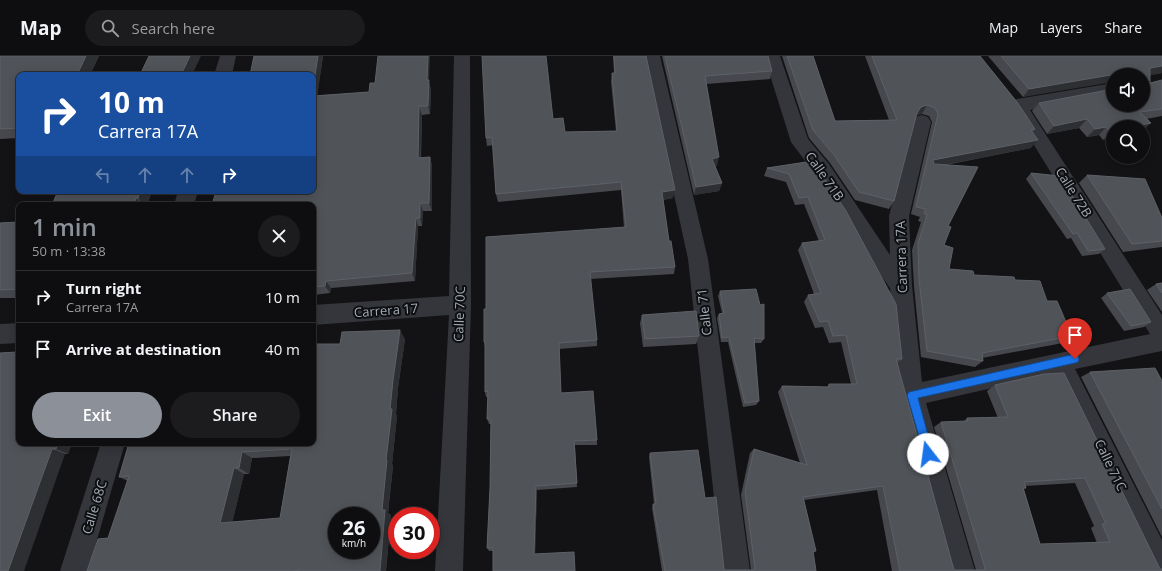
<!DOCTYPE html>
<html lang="en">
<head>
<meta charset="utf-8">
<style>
	body { margin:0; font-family:"Open Sans",sans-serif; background:#1c1c1e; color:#f1f3f6; height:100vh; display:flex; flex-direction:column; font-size:15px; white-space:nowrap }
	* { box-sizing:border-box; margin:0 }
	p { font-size:13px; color:#9b9c9f }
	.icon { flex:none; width:22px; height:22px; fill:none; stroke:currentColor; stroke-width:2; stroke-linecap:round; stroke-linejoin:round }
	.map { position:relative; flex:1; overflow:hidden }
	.details { position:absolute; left:16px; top:146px; width:300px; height:244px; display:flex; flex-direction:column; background:#0e0e10; border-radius:8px; box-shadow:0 2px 10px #0003,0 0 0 1px #2e2e30 }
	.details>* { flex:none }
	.guide { position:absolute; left:16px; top:16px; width:300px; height:122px; border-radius:8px; box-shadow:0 2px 10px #0003,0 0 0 1px #2e2e30; background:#1a4fa0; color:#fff; overflow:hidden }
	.tools { position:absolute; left:1106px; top:12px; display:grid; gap:8px }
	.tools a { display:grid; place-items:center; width:44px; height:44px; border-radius:50%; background:#0e0e10; box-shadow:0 2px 10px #0003,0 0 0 1px #2e2e30; font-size:20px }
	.speed { position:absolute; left:328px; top:451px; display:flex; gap:8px; font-size:20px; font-weight:700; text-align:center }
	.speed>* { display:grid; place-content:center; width:52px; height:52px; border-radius:50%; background:#0e0e10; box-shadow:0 2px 10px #0003,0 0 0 1px #2e2e30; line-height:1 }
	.speed small { font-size:10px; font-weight:400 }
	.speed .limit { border:6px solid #d22; background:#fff; color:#111 }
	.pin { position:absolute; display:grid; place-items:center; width:34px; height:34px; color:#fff; margin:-41px -17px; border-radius:50% 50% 50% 0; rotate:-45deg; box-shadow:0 0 4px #0007 }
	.pin .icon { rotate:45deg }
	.me { position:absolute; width:44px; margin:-22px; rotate:345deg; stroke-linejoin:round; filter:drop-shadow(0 0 3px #0008) }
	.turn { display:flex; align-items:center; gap:14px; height:84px; padding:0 16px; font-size:18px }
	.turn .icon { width:52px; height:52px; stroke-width:2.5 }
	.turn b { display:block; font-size:28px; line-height:34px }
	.lanes { display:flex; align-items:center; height:38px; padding:0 16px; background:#0003; justify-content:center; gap:20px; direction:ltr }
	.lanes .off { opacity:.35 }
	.round { display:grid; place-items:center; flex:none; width:42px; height:42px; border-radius:21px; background:#1c1c1e }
	.summary { display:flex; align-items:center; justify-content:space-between; height:68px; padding:0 16px }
	h1 { font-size:24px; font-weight:600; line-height:30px; color:#8c9099 }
	.action { display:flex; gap:8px; margin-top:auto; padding:8px 16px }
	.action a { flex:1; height:46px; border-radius:24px; background:#8c9099; color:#fff; font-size:16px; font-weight:600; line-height:46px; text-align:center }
	.action a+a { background:#1c1c1e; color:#f1f3f6 }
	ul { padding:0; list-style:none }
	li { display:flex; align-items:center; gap:12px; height:52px; padding:0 16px; border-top:1px solid #2e2e30 }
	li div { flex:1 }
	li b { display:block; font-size:15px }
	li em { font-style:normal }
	header { display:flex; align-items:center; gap:24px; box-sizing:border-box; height:56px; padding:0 20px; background:#0e0e10; border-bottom:1px solid #2e2e30 }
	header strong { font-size:19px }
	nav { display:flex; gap:22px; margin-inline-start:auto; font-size:14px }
	.search { width:280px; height:36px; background:#1c1c1e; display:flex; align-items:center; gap:10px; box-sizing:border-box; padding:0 14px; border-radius:22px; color:#9b9c9f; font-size:15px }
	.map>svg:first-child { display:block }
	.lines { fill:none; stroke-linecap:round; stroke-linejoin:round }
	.minor { fill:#34363b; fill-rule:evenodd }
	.wall { fill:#46484d; fill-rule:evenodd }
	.shaded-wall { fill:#2d2f32 }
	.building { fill:#505358; stroke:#5d6167; fill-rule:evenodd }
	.route { fill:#1a73e8; stroke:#114b97 }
	.labels { text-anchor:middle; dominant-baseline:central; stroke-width:4; stroke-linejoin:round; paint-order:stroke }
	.street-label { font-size:13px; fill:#a4abb7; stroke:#0e0f10 }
</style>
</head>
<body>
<header>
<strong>Map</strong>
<div class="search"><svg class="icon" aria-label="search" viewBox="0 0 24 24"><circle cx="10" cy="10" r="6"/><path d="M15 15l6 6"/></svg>Search here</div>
<nav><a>Map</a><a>Layers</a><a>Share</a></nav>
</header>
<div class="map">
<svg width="1162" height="515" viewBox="0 0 1162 515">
	<rect width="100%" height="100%" fill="#131315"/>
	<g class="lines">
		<!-- minor -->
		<path class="minor" d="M220,0H236L232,19H214Z
			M454,0H470L471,249L463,515H435L449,259L313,269V249L449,240Z
			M644,0H660L708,203L750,515H722L688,203Z
			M764,0H780L808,83L829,108L890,199L889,160L913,66L916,61L922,59L928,61L931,66L909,160L912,230L922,326L1150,278L1034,89L1008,49L1011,45L1017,43L1113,27V39L1030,54L1162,259V295L1075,313L1162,484V515H1149L1054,318L926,347L975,515H947L900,339L890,232L869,203L815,118L791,86Z
			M178,135H198L194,149H174Z
			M19,267V287L0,288V268Z
			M101,387H125L88,515H60Z"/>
	</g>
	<!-- wall -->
	<path class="wall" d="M0,0H99L90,19H19V82L0,83Z
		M254,0H323L317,40L369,36L429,27L431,33L430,58L422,59L421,102L430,101L432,110V155H423L422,170H418L415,225L331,232L330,237L313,239V135Z
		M613,0H646L673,142L663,144L669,185L675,211L674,218L590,223L597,284V290L559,293L561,337L597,384V389H575L577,431L537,434L535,498L575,515L493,495H489L487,492L490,432L491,368H489L487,363L488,341H486L485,336V291L484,286L486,253L624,172L621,134L498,146L496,138L493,89L487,90L486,82L553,63L565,76L616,75L611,26L612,17H614Z
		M662,0H768L772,15L770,23L706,28L717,110H715L722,127L719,135L694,139Z
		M782,0H813L835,65L889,64L865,0H980L1035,73L1032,76L1031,92L946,109L948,170L944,189L949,213L974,219L1015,224L1047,245L1072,280L1063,287L982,302L983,305L975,311L921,301L914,230L912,194L921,166L918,165L920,161L911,158L932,66L929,60L922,58L916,59L894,145L889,153L855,144L830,107L809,82Z
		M988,0H1162V17L1150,19V27L1162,24V60L1146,63L1113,71V82L1103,84L1099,79L1087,81L1079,72L1047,78L1032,55L1039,47L1113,49L1143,19H1113L1023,41Z
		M813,105L902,303L897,307L954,514H976L934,371L941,366L964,365L967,362H998L987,335L995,329L1044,318L1160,513L1162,515H892L877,434L804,444L816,495L813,497L816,515H662L652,452L653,448H654L649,401L650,397L705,442L724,513L725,514H751L741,439L750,397L754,393L800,407L778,336L782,330L827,331L829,328H851L841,286L829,287L823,271L815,272L804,246L808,239L814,238L798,194L802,187L819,185L804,148L795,149L786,126L764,120L767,112ZM1075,427L1094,470L1091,472L1097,487L1040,488L1024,433L1026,432L1025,430Z
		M1031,117L1105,193L1099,198L1082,200L1071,182L1067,183L1026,123Z
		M1087,119L1162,162V191L1123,196L1079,127Z
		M58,135H152L147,149H52Z
		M19,166V242H0V167Z
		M1162,227V256L1147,234L1156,228Z
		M720,235L764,283L761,287H754L759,345L756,349L743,351L728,286H721L717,262L719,258L722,257L718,240Z
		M1107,237L1151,266L1144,271L1124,275L1101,242Z
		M642,259L699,280L696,288L643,291L640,267Z
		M405,283L398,332L396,358L397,360L392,408L393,410L388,457L391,459L386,515H87L108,482L128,425L119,421L340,288ZM290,400L280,462L232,466L244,418H249L252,402Z
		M1090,316L1162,325V481L1081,321Z
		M19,387H72L68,398H65Z"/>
	<!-- shaded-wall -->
	<path class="shaded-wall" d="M86,0H99L90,19H77Z
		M190,0H201L192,19H181Z
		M318,0H323L316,49L313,43V32Z
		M428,0H430L429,27L431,33L430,58L428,50L427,24Z
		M1162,10V17L1143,21L1150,12Z
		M1122,17L1120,19H1113V26L1023,41L1029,33Z
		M927,49L922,58L916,60L912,65L921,51Z
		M419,50L422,59L420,110L418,102Z
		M1087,63L1079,72L1047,78L1054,70Z
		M1151,67L1143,75V71H1133Z
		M1106,71L1099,79L1087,81L1095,73Z
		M1113,75V82L1103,84L1111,76Z
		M1038,84L1031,92L928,112L933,104Z
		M430,101L432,110V155L429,147Z
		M719,101L717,110L710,111L712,103Z
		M722,127L719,135L694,139L696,131Z
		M675,134L673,142L661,144L662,136Z
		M140,135H152L147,149H144L138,142Z
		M136,142L142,149H134Z
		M420,147L423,155L422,170L420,162Z
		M416,162L418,170L415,225L412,217Z
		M326,225L331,232L330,237L325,230Z
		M400,274L405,283L398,332L396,358L397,360L392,408L393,410L388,457L391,459L386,515H380L382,454L386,404L393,324Z
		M17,296L19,297V301L16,299Z
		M58,387H72L68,398L56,393Z
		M52,393L65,398L24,515H8Z
		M242,396L252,402L249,418L239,412Z
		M234,412L244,418L231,472L220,467Z
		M536,430L537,434L535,501L534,498Z"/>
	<!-- building -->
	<path class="building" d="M0,0H86L77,19H19V72L0,73Z
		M149,0H190L181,19H140Z
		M254,0H318L313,32V19H250Z
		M378,0H428L427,24H429L428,50H419L418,102L430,101L429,147H420V162H416L412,217L326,225L325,230L313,231V149H212L216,135H313V40L369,36L370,27H375Z
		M482,0H546L553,63L563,62L565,76L617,75L612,17H615L614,0H646L675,134L662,136L669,185H671L675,211L590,216L597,284L559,287L561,337L593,335L597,384L574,385L577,427L536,430L534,498L574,496L575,515H493V492H487L490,432L491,363H487L488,335L485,336V286H484V253H486V181L626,171L621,126L496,138L492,81L486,82Z
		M665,0H768L772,15L705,20L719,101L712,103L722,127L696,131Z
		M787,0H813L835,65L897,64L872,0H980L1017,46L1035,73L1031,74L1038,84L933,104L934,108L978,111L948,170L951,171L944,189L953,192L949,213L973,215L974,219L1014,221L1015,224L1040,225L1047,245H1057L1072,280L982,297L983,305L927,295L919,223L918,187L927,159L924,157L926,153L916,151L938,58L935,52L927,49L921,51L917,57L894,145L859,136L834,99L813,74Z
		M1001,0H1162V10L1150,12V27L1162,24V53L1140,56L1151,67L1133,71H1113V75L1111,76L1106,71L1095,73L1087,63L1054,70L1039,47L1113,33V49H1143V19H1122V17L1029,33Z
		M813,105L846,155L896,248L902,303H896L954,514H984L985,512L941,366L968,365L967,362L1008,361L995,329L1044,318L1064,317L1160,513H1162V515H900L883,430L803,441L816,495H813L816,515H665L653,448H656L650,397L698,394L705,442L716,441L724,513L725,514H754L755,512L745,435L754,393L807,409L782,330L829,331V328H857L846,279L833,280L828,265L820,266L808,239L821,237L802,187L825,184L808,141L799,142L789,118L767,112ZM1085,422L1106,468H1102L1110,486L1040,488L1023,432H1026L1024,426Z
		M1031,117L1060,120L1105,193L1088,195L1077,177L1073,178Z
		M1087,119L1145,123L1162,162V185L1132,188Z
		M58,135H140L138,142H136L134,149H52Z
		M19,166V233L0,234V167Z
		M1162,227V237L1156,228Z
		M756,233L760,249L764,248V283L754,282L759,345L745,347L729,281L722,282L719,258L724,257L720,235Z
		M1130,233L1151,266L1131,270L1107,237Z
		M696,255L699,280L645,283L642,259Z
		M400,274L393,324L390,353H392L386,404H387L382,454H385L380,515H303V514L291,515H87L98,483L108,482L129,420L119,421L129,387H313V288H340L342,276ZM292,393L280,462L220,467L234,412H239L242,396ZM337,460H371V494H337Z
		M17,296L16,299H19V387H58L56,393H52L8,515H0V297Z
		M1155,312L1162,325V453L1090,316Z"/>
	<!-- route -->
	<path class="route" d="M1075,298L1078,300L1079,303L1078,306L1075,307L918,342L933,398L932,401L928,403L925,401L907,339L909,336Z"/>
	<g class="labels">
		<!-- street labels -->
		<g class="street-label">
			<text transform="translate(825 120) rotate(55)">Calle 71B</text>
			<text transform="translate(1074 136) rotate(58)">Calle 72B</text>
			<text transform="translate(901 201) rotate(-92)">Carrera 17A</text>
			<text transform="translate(386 254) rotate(-4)">Carrera 17</text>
			<text transform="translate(704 256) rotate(-97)">Calle 71</text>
			<text transform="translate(459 258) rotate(-88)">Calle 70C</text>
			<text transform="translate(1111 409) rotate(64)">Calle 71C</text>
			<text transform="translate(94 451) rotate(-73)">Calle 68C</text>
		</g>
	</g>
</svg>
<div class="tools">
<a><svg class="icon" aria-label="sound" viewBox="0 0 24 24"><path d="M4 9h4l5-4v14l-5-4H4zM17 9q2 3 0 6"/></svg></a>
<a><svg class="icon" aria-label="search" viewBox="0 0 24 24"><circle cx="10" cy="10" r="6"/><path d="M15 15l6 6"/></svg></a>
</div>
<div class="speed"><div>26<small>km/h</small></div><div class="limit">30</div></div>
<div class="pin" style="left:1075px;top:303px;background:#d93025"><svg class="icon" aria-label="arrive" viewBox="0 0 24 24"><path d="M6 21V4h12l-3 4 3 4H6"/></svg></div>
<svg class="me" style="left:928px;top:398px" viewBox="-20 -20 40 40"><circle r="19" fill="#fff"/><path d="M0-13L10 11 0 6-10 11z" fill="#1a73e8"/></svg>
<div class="guide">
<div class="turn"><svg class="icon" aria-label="right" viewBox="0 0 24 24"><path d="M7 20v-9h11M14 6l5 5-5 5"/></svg><div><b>10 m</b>Carrera 17A</div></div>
<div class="lanes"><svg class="icon off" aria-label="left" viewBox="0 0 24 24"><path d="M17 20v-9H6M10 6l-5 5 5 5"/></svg><svg class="icon off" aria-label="ahead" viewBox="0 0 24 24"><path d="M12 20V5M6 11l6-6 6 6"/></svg><svg class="icon off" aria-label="ahead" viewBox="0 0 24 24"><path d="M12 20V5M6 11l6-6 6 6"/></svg><svg class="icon" aria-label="right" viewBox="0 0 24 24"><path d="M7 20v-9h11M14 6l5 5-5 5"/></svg></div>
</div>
<section class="details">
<div class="summary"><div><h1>1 min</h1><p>50 m · 13:38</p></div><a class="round"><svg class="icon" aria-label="close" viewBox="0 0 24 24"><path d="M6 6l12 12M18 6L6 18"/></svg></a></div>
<ul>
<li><svg class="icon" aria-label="right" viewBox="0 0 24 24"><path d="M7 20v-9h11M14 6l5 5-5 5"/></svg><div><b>Turn right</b><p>Carrera 17A</p></div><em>10 m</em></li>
<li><svg class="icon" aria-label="arrive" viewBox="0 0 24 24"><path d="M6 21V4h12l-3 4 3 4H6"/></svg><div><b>Arrive at destination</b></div><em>40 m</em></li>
</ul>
<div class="action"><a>Exit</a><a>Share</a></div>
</section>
</div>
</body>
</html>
